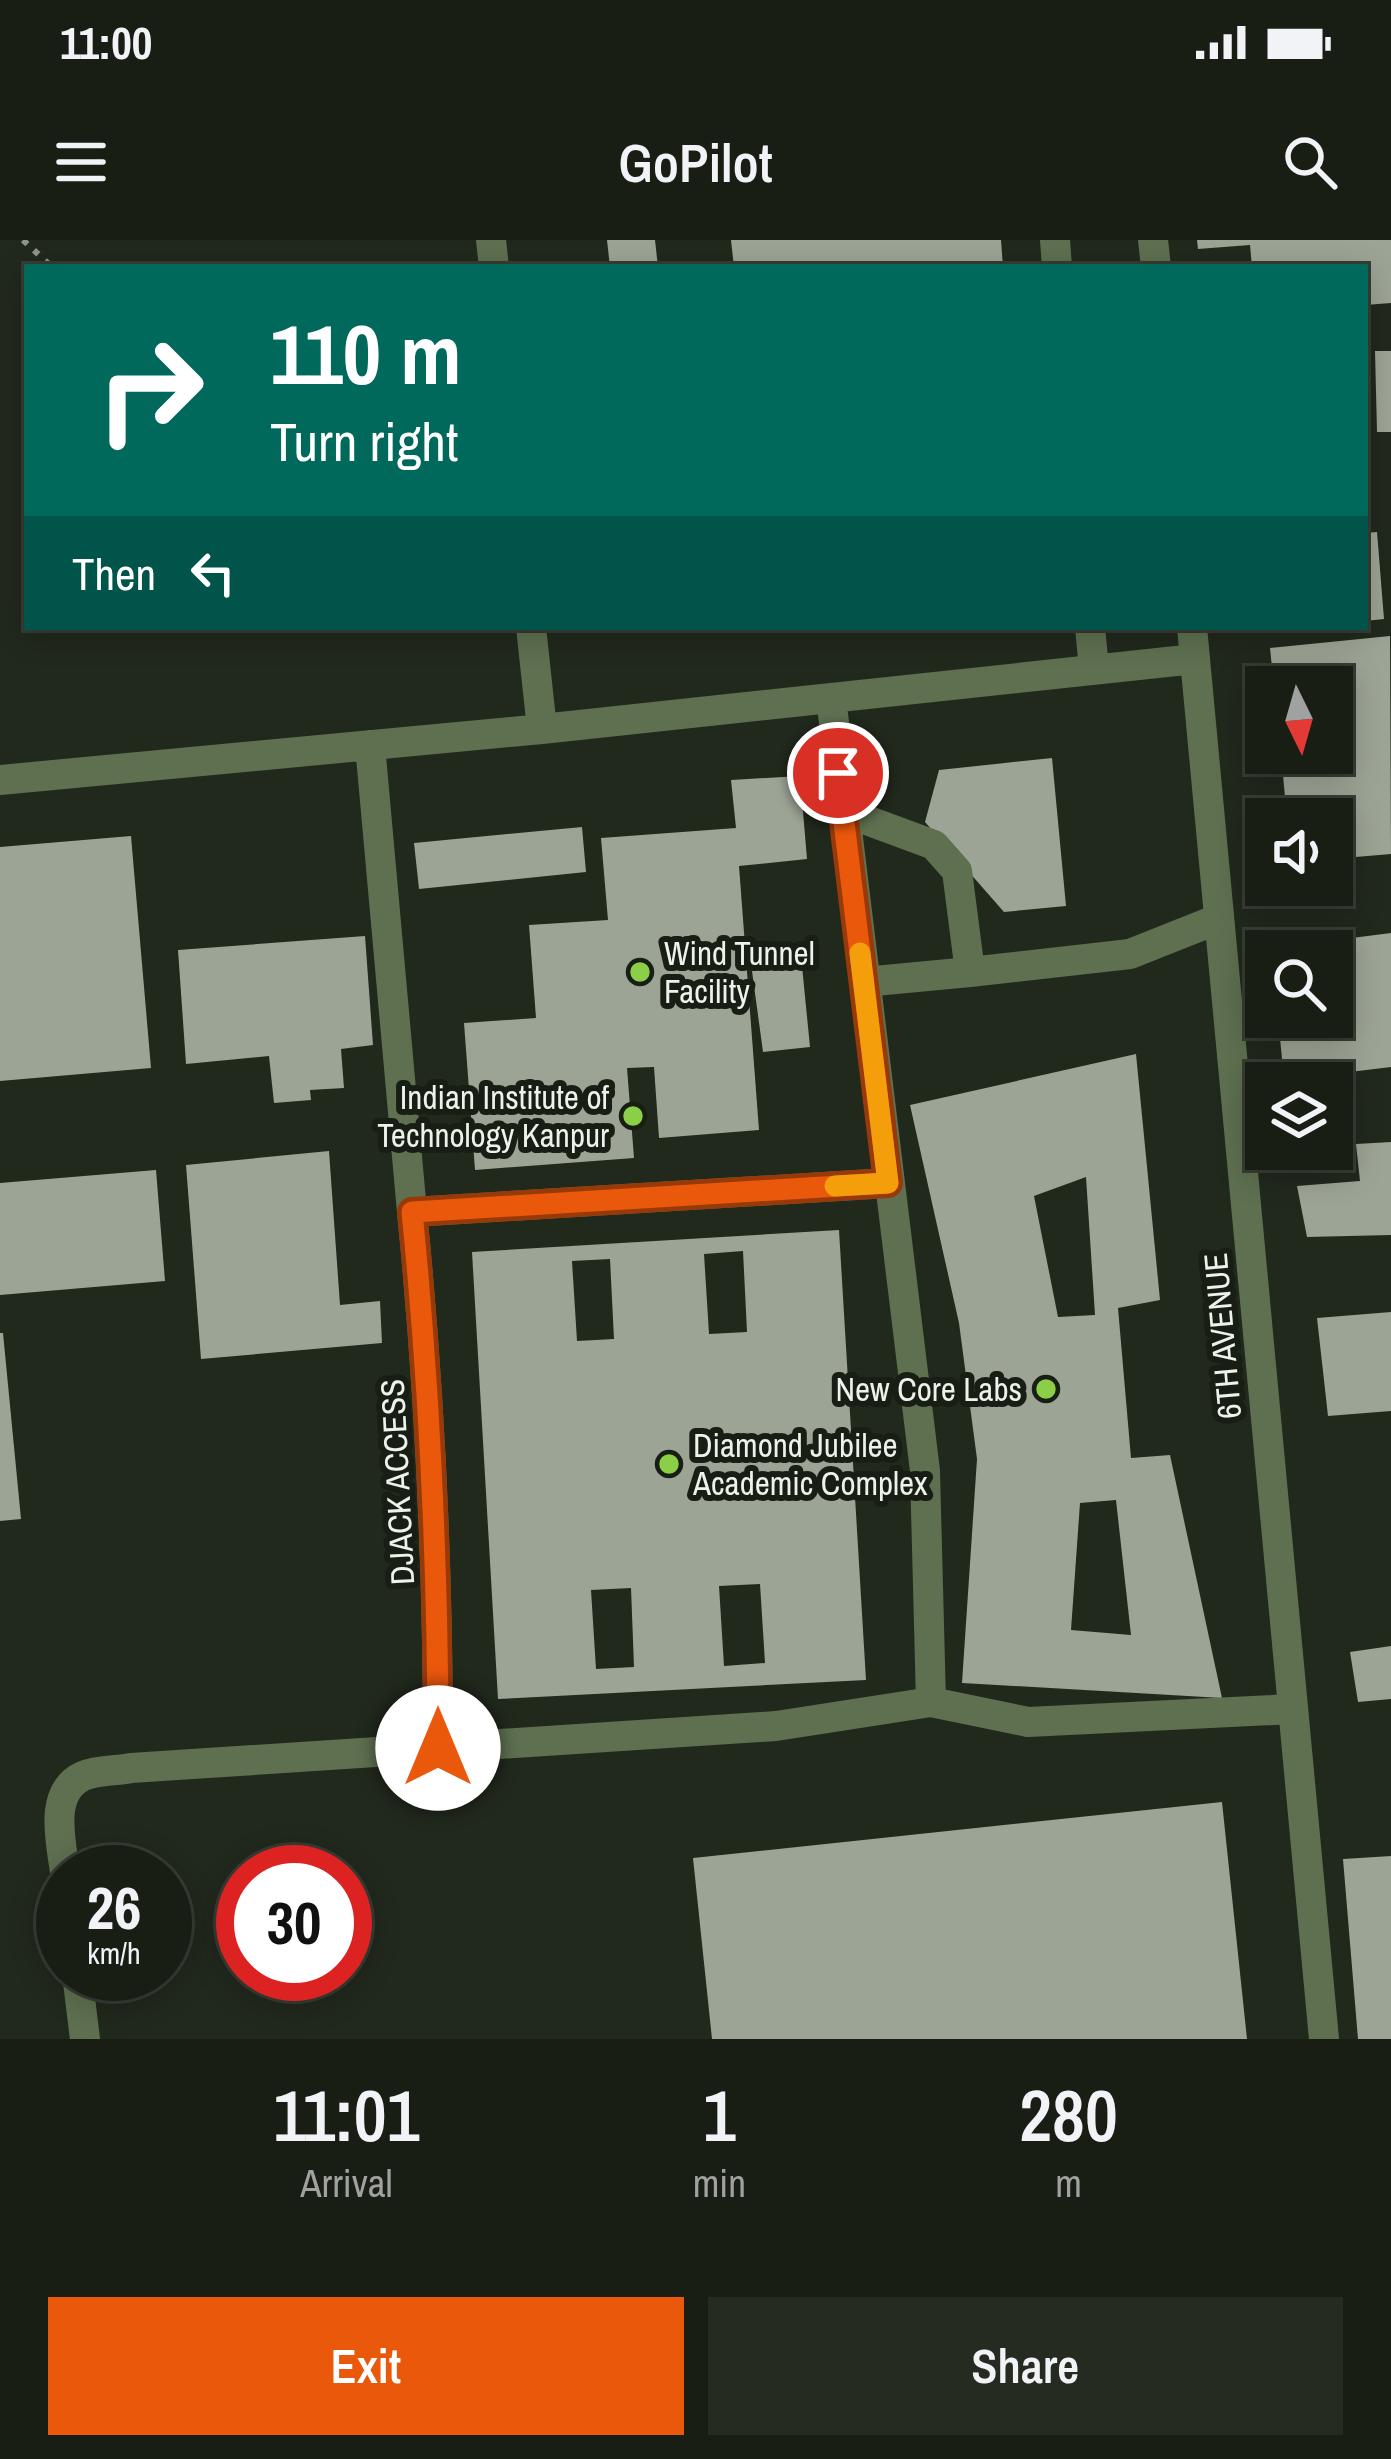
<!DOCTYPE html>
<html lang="en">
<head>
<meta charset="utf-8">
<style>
	body { margin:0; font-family:"Archivo Narrow",sans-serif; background:#262b22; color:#f1f3f6; height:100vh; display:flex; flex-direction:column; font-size:45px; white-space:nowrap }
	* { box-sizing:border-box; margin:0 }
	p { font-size:39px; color:#9fa2a0 }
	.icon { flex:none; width:66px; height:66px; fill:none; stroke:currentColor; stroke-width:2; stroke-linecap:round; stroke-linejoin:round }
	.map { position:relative; height:1799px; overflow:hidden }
	.panel { display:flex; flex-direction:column; background:#191e15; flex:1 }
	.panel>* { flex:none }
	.guide { position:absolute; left:24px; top:24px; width:1344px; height:366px; border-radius:0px; box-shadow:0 6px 30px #0003,0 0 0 3px #373c34; background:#00695c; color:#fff; overflow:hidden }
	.needle { width:78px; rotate:175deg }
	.tools { position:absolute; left:1245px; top:426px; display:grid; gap:24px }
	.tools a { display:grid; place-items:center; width:108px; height:108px; border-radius:0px; background:#191e15; box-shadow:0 6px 30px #0003,0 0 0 3px #373c34; font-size:60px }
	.speed { position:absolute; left:36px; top:1605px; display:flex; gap:24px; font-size:60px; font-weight:700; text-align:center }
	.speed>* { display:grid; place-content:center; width:156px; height:156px; border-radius:50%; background:#191e15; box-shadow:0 6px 30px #0003,0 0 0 3px #373c34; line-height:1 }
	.speed small { font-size:30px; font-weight:400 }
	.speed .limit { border:18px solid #d22; background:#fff; color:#111 }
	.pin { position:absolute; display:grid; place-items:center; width:102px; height:102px; color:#fff; margin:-51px; border:6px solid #fff; border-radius:50%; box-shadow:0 3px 12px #0007 }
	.me { position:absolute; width:132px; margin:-66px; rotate:0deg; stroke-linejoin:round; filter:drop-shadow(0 0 9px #0008) }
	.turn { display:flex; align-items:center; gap:42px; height:252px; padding:0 48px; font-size:54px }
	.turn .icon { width:156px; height:156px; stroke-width:2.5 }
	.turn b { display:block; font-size:84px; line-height:102px }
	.then { display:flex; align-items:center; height:114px; padding:0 48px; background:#0003; gap:24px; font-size:45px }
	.eta { display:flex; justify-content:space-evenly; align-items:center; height:204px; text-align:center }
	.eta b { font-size:72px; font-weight:600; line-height:84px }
	.action { display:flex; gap:24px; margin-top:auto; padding:24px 48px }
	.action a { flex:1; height:138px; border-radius:0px; background:#ea580c; color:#fff; font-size:48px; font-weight:600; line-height:138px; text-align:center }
	.action a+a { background:#262b22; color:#f1f3f6 }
	.status { display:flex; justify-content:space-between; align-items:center; height:84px; padding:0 60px; background:#191e15; direction:ltr }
	.status svg { height:33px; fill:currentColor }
	header { display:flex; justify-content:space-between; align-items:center; height:156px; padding:0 48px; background:#191e15; font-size:54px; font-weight:600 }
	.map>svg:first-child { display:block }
	.building { fill:#9ca495; fill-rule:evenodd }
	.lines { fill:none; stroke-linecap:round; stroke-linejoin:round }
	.path { stroke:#8f958b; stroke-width:6; stroke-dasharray:6 9; stroke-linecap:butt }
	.minor { stroke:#5e7050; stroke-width:30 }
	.route-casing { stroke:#983908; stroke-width:30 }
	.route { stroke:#ea580c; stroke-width:21 }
	.slow { stroke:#f59e0b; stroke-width:21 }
	.poi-dot { fill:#8bce47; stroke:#181e13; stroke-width:4.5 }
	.labels { text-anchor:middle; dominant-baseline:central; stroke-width:12; stroke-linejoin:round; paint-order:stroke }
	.poi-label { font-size:33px; fill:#edf2ea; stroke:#181e13; text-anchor:start }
	.street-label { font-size:33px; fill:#edf2ea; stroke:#181e13 }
</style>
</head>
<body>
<div class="status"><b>11:00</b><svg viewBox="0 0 49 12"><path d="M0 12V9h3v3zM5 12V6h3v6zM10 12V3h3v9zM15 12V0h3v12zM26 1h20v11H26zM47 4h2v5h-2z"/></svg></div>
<header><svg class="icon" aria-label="menu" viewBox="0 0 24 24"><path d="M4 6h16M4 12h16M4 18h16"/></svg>GoPilot<svg class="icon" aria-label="search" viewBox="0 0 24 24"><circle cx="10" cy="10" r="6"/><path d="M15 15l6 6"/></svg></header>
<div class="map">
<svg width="1391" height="1799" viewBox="0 0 1391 1799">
	<rect width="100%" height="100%" fill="#21281c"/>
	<!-- building -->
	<path class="building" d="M607,0H655L658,27H610Z
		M731,0H1001L1003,27H734Z
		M1197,0H1391V63L1365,65V27H1252L1250,5L1198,9Z
		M1375,111H1391V192H1377Z
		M1377,292L1384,379L1365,381V293Z
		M111,387H142L143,390L111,393Z
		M1390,396L1391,614L1332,619V579H1287L1281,513H1332V447H1274L1270,408Z
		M1052,518L1066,666L1004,672L925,582L939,530Z
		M800,536L807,619L739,626L759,890L659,898L654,827L627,828L634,918L475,930L464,783L536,778L529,685L608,680L601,598L736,588L731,540Z
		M582,587L586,632L419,649L414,603Z
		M131,596L151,828L0,841V607Z
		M1391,693V827L1284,840L1278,777H1332V711L1273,708Z
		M365,696L373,805L341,809L344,848L310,850L311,860L274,863L269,816L186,824L178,710Z
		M802,726L810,807L763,812L752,731Z
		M1136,814L1160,1060L1118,1068L1131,1218L1170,1215L1222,1458L962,1443L977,1219L959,1083L910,865ZM1086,937L1095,1075L1058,1077L1034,956ZM1116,1260L1131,1395L1071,1390L1080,1263Z
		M1391,902V995L1307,997L1297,946L1360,941L1356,904Z
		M329,911L340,1065L380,1061L382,1103L201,1119L186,925Z
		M156,930L165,1041L0,1055V943Z
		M839,990L866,1440L498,1459L472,1012ZM743,1011L747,1092L709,1094L704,1014ZM610,1019L614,1099L577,1101L572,1021ZM760,1344L765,1423L724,1426L719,1346ZM631,1348L634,1427L596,1429L591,1350Z
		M1391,1072V1171L1328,1176L1317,1078Z
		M0,1093H3L21,1279L0,1281Z
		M1391,1406V1459L1358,1462L1350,1412Z
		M1222,1562L1247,1799H712L693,1618Z
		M1391,1616V1799H1358L1343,1619Z"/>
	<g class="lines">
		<!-- path -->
		<path class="path" d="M23,0L52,27"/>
		<!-- minor -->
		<path class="minor" d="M491,0L494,27
			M1055,0L1057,27
			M1153,0L1156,27
			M531,387L542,489
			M1090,387L1094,429
			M1192,387L1324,1799
			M831,458L925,1231L931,1462L1028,1482L1293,1469
			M370,505L412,972L888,943
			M0,540L542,489L1195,419
			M842,571L934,605L957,631L970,732L864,742
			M970,732L1130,714L1218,679
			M412,972C430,1151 438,1328 438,1508
			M65,1632C61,1602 48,1552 83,1536C96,1530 117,1531 131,1528L776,1486L931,1462
			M77,1734L85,1799"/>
	</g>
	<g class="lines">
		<!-- route casing -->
		<g class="route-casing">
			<path id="route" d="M438,1508C438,1328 430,1151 412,972L888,943L838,533"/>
		</g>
		<!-- route -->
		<use href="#route" class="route"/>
		<!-- slow -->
		<path class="slow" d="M835,946L888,943L860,713"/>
	</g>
	<!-- markers -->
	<g class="poi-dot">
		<circle cx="640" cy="732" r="12"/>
		<circle cx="633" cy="876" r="12"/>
		<circle cx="1046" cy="1149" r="12"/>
		<circle cx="669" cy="1224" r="12"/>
	</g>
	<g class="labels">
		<!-- poi labels -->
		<g class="poi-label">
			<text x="664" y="713">Wind Tunnel<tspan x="664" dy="38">Facility</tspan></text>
			<text x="609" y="857" text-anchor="end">Indian Institute of<tspan x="609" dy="38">Technology Kanpur</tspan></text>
			<text x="1022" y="1149" text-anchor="end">New Core Labs</text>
			<text x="693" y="1205">Diamond Jubilee<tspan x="693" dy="38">Academic Complex</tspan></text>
		</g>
		<!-- street labels -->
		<g class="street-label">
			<text transform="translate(1222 1096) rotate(-95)">6TH AVENUE</text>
			<text transform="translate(397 1242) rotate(-93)">DJACK ACCESS</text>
		</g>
	</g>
</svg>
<div class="tools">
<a><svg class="needle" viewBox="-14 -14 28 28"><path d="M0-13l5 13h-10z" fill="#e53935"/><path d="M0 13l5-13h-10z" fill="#9fa2a0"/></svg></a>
<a><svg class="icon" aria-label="sound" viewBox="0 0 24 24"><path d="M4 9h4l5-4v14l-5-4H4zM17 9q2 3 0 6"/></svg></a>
<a><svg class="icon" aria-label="search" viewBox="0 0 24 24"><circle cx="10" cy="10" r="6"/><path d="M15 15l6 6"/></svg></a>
<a><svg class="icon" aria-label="layers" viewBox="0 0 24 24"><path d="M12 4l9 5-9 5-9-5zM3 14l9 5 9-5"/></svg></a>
</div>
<div class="speed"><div>26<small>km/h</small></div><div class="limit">30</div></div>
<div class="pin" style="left:838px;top:533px;background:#d93025"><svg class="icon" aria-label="arrive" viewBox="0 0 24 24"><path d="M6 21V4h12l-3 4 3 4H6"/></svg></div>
<svg class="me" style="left:438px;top:1508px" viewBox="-20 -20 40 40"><circle r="19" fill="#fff"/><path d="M0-13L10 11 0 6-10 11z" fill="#ea580c"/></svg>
<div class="guide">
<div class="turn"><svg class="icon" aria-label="right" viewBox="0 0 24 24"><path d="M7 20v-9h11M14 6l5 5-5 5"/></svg><div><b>110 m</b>Turn right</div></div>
<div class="then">Then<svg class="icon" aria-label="left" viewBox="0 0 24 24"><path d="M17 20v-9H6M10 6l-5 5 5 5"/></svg></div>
</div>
</div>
<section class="panel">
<div class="eta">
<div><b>11:01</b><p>Arrival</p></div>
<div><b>1</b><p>min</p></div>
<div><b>280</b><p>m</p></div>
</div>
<div class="action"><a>Exit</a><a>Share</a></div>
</section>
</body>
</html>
